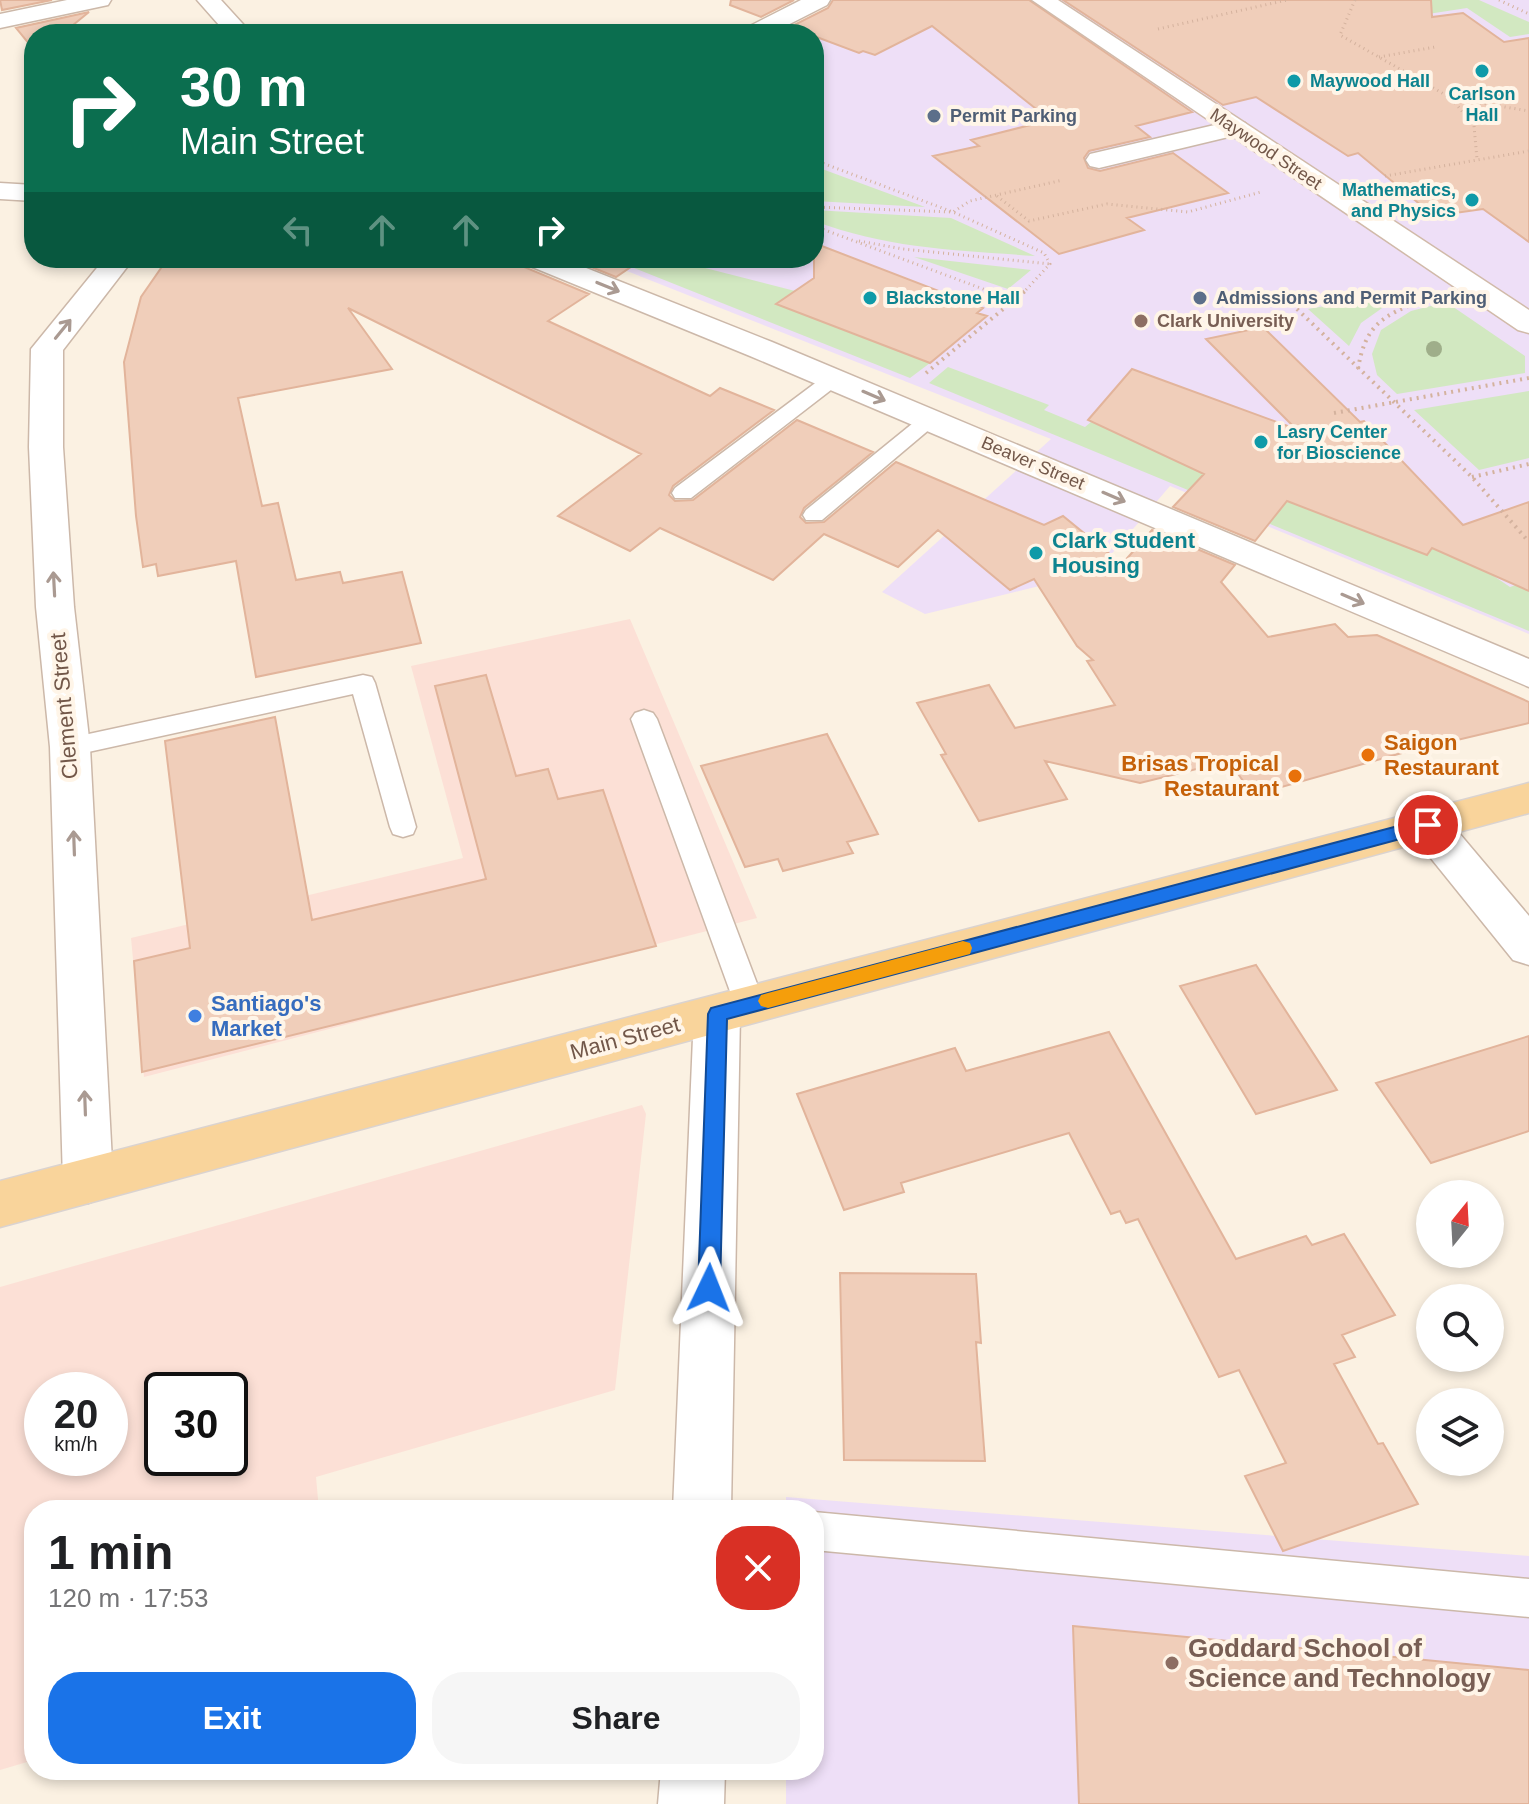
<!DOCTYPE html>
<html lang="en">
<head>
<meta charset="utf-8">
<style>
	body { margin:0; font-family:Arial,sans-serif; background:#f6f6f6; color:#202124; height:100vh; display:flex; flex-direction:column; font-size:30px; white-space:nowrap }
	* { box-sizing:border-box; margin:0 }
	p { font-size:26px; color:#757577 }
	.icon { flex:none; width:44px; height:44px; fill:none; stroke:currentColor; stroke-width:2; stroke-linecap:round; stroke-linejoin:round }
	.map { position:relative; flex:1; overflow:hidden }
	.side { position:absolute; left:24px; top:1500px; width:800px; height:280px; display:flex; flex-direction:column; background:#fff; border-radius:32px; box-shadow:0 4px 12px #0003 }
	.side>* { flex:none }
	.guide { position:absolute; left:24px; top:24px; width:800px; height:244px; border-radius:32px; box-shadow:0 4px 12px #0003; background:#0b6e4f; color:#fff; overflow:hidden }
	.needle { width:52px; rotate:18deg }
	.fabs { position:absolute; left:1416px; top:1180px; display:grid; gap:16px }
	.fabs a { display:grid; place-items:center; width:88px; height:88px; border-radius:50%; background:#fff; box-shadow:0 4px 12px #0003; font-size:40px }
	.speed { position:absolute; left:24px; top:1372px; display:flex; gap:16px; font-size:40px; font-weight:700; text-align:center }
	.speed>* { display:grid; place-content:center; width:104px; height:104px; border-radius:50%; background:#fff; box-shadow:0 4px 12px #0003; line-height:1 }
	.speed small { font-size:20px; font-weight:400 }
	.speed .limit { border:4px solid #111; border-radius:12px; background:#fff; color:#111 }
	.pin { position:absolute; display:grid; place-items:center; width:68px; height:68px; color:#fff; margin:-34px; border:4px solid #fff; border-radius:50%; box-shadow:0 2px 8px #0007 }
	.me { position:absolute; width:88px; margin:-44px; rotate:2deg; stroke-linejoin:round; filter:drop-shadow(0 0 6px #0008) }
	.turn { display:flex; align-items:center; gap:28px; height:168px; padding:0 24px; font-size:36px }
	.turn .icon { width:104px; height:104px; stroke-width:2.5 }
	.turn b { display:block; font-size:56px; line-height:68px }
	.lanes { display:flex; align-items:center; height:76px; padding:0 24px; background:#0003; justify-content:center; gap:40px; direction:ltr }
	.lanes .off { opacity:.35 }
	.round { display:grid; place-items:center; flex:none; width:84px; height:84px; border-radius:32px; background:#f6f6f6 }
	.headline { display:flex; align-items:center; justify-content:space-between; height:136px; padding:0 24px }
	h1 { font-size:48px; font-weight:700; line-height:60px }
	.action { display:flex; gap:16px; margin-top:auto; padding:16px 24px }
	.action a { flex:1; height:92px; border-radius:32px; background:#1a73e8; color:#fff; font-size:32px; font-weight:700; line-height:92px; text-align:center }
	.action a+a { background:#f6f6f6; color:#202124 }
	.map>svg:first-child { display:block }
	.commercial { fill:#fce0d6; fill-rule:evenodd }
	.education { fill:#eedff7 }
	.green { fill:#d2e8c1 }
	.building { fill:#f0ceba; stroke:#e2b49b; stroke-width:2 }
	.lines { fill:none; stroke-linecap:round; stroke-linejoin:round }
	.lane-casing { stroke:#ccb8a9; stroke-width:3 }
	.street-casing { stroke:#ccb8a9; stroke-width:3 }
	.secondary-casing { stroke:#d1baa9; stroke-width:3 }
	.primary-casing { stroke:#dad3d0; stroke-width:3 }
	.path-far1 { stroke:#d4b29e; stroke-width:3; stroke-dasharray:1 4; stroke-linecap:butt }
	.path { stroke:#d4b29e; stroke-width:4; stroke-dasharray:2 5; stroke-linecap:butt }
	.lane { fill:#fff; fill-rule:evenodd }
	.street { fill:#fff; fill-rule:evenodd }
	.secondary { fill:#fff; fill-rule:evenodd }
	.primary { fill:#f9d49b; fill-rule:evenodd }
	.tree { fill:#9fae8a }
	.oneway { stroke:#aa9a92 }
	.route { fill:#1a73e8; stroke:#114b97; stroke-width:2 }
	.slow { fill:#f59e0b }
	.culture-dot { fill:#0f9aa8; stroke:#fff5e8; stroke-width:3 }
	.service-dot { fill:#5c6f8a; stroke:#fff5e8; stroke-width:3 }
	.education-dot { fill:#8d6e63; stroke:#fff5e8; stroke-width:3 }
	.food-dot { fill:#e8710a; stroke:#fff5e8; stroke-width:3 }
	.shop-dot { fill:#3f7fe0; stroke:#fff5e8; stroke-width:3 }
	.labels { text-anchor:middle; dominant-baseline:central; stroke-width:8; stroke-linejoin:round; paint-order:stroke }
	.far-culture-label { font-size:18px; font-weight:bold; fill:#0d838f; stroke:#fff5e8; text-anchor:start }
	.far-service-label { font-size:18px; font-weight:bold; fill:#4e5e75; stroke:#fff5e8; text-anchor:start }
	.far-street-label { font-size:18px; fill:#725749; stroke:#fff5e8 }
	.far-education-label { font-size:18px; font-weight:bold; fill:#785e54; stroke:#fff5e8; text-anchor:start }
	.culture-label { font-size:22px; font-weight:bold; fill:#0d838f; stroke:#fff5e8; text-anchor:start }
	.street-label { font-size:22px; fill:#725749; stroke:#fff5e8 }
	.food-label { font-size:22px; font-weight:bold; fill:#c56008; stroke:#fff5e8; text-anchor:start }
	.shop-label { font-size:22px; font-weight:bold; fill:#366cbe; stroke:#fff5e8; text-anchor:start }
	.near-education-label { font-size:26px; font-weight:bold; fill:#785e54; stroke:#fff5e8; text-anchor:start }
</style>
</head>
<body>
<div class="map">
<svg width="1529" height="1804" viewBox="0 0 1529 1804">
	<rect width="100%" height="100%" fill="#fbf1e2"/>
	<!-- commercial -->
	<path class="commercial" d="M630,619L757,918L144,1077L131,938L463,858L411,666Z
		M642,1105L646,1114L615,1390L316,1477L319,1510H34V1760L0,1770V1287ZM42,1390H110V1458H42ZM162,1390H230V1458H162Z"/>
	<!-- education -->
	<path class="education" d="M869,0H1529V634L1170,486L1096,572L925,614L882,592L1051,439L594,258H814V34H802Z
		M786,1497L1529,1556V1804H786V1770H814V1510H786Z"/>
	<!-- green -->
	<path class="green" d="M1373,0H1479L1529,22V34L1510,37L1467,8L1389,20Z
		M814,166L925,207L814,201Z
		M814,210L951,218L1035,256C955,250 890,249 814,221Z
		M914,257L1031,270L1008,289Z
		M609,258H666L795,291L777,304L930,363L910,378Z
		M1376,297L1385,306L1361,323L1349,346L1308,309Z
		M1446,302L1525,356V373L1397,394L1377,375L1372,354L1381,330L1411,311Z
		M948,367L1049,405L1044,410L1085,427L1091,422L1426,555L1443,536L1467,558L1510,587L1516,585L1529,591V631L929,383Z
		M1529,391V458L1479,470L1414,410Z"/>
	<!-- building -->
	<path class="building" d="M0,0H52L2,10Z
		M731,0H794L761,17L730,5Z
		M833,0H1029L1192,112L1136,126L1150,137L1089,151L1084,158L1088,168L1100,171L1173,153L1228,193L1127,218L1144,230L1059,254L933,156L979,146L971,140L1050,120L932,26L875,55L863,51L859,53L790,27L828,8Z
		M1063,0H1431L1432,17L1463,13L1504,42L1529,38V242L1483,209L1434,216L1358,153L1348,156L1256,97L1223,105Z
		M89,12L62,34H34V50L16,28Z
		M814,243L983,308L977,313L987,316L930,363L776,304L814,278Z
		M168,258H518L524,267L589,294L548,321L710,396L720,388L774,410L673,486L669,495L675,501L693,500L797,420L873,452L804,508L800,517L806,523L824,522L896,462L1044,525L1063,516L1122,564L1152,530L1235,565L1221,582L1268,637L1335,624L1348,637L1377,635L1529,702V723L1402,753L1253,795L1229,761L1140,783L1045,761L1067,799L979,821L941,755L946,754L917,703L989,685L1015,728L1115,705L1087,661L1093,660L1077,646L1034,579L1010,590L938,530L898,567L824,534L773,580L660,528L630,551L558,516L641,454L348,308L392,369L238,398L262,506L278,503L296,580L340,572L343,583L402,572L421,643L256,677L236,561L158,576L156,564L143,567L136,516L124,362L141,297Z
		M569,258H644L616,277Z
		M1263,327L1360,422L1364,421L1463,525L1529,502V591L1432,548L1427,555L1287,501L1255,541L1173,507L1204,474L1088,420L1132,369L1296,429L1206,339Z
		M486,675L516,776L548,769L558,799L603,790L656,946L142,1072L134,961L190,948L165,741L275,717L312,920L486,879L435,686Z
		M827,734L878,834L847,842L853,853L783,871L778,859L745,867L701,766Z
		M1256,965L1337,1090L1256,1114L1180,986Z
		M1109,1032L1236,1259L1306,1236L1312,1245L1344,1234L1395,1315L1342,1335L1355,1357L1334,1364L1378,1444L1383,1443L1418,1504L1283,1551L1245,1476L1286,1463L1239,1370L1219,1377L1138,1219L1126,1223L1120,1211L1111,1214L1069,1133L901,1183L904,1192L844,1210L797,1094L955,1048L966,1071Z
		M1529,1036V1131L1431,1163L1376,1083Z
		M840,1273L976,1274L981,1343L976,1342L985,1461L844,1460Z
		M1073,1626L1529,1670V1804H1079Z"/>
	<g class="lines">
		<!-- lane casing -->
		<g class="lane-casing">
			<path id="lane" d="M833,373L840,375L843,379L840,383L691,498H675L672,493L675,488L826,375Z
				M930,413L940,419L937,423L822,520H806L803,515L806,510L923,415Z
				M363,675L372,677L375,683L416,827L413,834L403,837L393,834L390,827L353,694L70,756L61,753L57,747L61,741L70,738Z
				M644,710L653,713L657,719L765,1005L760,1014L750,1017L740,1014L735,1005L631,719L635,713Z
				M814,1512L1529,1579V1617L814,1550Z"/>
		</g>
		<!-- street casing -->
		<g class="street-casing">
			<path id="street" d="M67,0H111L108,5L0,28V14Z
				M197,0H221L252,34H227Z
				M801,0H830L827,5L770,34H740L744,29Z
				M1236,120L1245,123L1249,128L1245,133L1099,168L1090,166L1086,160L1090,154Z
				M0,183L34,185V201L0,199Z
				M105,258H134L63,350V447L74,607L90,747L113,1180L106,1196L88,1203L70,1196L63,1180L50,747L36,607L29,447L31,349Z
				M521,258H561L772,342L1529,659V687L750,356L525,264Z
				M1428,809L1443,814L1529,916V965L1513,960L1413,836L1407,825L1413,814Z
				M717,995L733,1000L740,1014L731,1510H673L694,1014L701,1000Z
				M661,1770H725L724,1804H658Z"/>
		</g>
		<!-- secondary casing -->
		<g class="secondary-casing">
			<path id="secondary" d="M1032,0H1058L1529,310V333L1518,330Z"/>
		</g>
		<!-- primary casing -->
		<g class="primary-casing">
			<path id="primary" d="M1529,783V813L0,1227V1181Z"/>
		</g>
		<!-- path-far1 -->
		<path class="path-far1" d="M1355,0L1340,35L1451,98L1529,111
			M1499,0L1529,14
			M1158,29L1287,0
			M1379,57L1435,47
			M1452,99L1474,126L1477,159
			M814,160L953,212L1044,253L1050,264L1023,293
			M1385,176L1529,151
			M997,196L1029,221L1107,204L1188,212L1261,192
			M814,207L953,212L970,201L1063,180
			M814,226L994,293
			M859,241L903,249L1050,264"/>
		<!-- path -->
		<path class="path" d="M989,291L1014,300
			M1297,309L1472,477L1529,542
			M1358,369C1365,326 1382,315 1422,301
			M926,373L1025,291
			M1334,413L1529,378
			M1472,477L1529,464"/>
		<!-- lane -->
		<use href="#lane" class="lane"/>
		<!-- street -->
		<use href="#street" class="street"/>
		<!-- secondary -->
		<use href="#secondary" class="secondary"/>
		<!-- primary -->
		<use href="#primary" class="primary"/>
	</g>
	<!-- trees -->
	<circle class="tree" cx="1434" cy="349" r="8"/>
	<!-- one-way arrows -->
	<defs><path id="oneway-shaft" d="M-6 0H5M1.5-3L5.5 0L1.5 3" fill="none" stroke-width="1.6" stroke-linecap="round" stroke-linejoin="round" transform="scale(2)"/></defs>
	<g class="oneway">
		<use href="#oneway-shaft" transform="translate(608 287) rotate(22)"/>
		<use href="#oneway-shaft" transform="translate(63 329) rotate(-51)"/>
		<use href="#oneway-shaft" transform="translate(874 396) rotate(23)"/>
		<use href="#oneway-shaft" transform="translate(1114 497) rotate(23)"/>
		<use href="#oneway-shaft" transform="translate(54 584) rotate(-93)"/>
		<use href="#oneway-shaft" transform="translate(1353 599) rotate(23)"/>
		<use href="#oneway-shaft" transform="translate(74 843) rotate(-92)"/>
		<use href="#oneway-shaft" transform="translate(85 1103) rotate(-92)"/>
	</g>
	<!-- route -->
	<path class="route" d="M1428,818L1434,820L1437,825L1434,830L727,1019L720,1288L717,1295L709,1298L701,1295L698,1288L708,1014L711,1008Z"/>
	<!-- slow -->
	<path class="slow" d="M963,941L970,943L972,948L970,954L768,1008L761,1006L758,1001L761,995L768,993Z"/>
	<!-- markers -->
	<g class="culture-dot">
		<circle cx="1482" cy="71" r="8"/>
		<circle cx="1294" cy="81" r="8"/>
		<circle cx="1472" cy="200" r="8"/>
		<circle cx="870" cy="298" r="8"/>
		<circle cx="1261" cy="442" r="8"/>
		<circle cx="1036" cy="553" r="8"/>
	</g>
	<g class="service-dot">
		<circle cx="934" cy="116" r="8"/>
		<circle cx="1200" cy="298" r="8"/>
	</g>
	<g class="education-dot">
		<circle cx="1141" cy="321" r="8"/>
		<circle cx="1172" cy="1663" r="8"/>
	</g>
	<g class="food-dot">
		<circle cx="1368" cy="755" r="8"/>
		<circle cx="1295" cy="776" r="8"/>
	</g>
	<circle class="shop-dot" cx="195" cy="1016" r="8"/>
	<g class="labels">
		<!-- far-culture labels -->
		<g class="far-culture-label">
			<text x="1310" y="81">Maywood Hall</text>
			<text x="1482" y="94" text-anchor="middle">Carlson<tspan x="1482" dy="21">Hall</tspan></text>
			<text x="1456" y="190" text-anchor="end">Mathematics,<tspan x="1456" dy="21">and Physics</tspan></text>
			<text x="886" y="298">Blackstone Hall</text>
			<text x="1277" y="432">Lasry Center<tspan x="1277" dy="21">for Bioscience</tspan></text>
		</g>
		<!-- far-service labels -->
		<g class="far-service-label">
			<text x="950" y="116">Permit Parking</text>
			<text x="1216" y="298">Admissions and Permit Parking</text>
		</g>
		<!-- far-street labels -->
		<g class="far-street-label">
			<text transform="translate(1266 149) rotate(34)">Maywood Street</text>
			<text transform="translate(1033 463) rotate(23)">Beaver Street</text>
		</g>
		<!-- far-education labels -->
		<g class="far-education-label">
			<text x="1157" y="321">Clark University</text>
		</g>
		<!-- culture labels -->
		<g class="culture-label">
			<text x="1052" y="540">Clark Student<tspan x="1052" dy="25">Housing</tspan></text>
		</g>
		<!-- street labels -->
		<g class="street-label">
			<text transform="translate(64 706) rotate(-95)">Clement Street</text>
			<text transform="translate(625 1038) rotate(-15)">Main Street</text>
		</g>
		<!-- food labels -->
		<g class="food-label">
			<text x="1384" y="742">Saigon<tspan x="1384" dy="25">Restaurant</tspan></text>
			<text x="1279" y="763" text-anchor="end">Brisas Tropical<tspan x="1279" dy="25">Restaurant</tspan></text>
		</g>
		<!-- shop labels -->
		<g class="shop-label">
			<text x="211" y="1003">Santiago's<tspan x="211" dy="25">Market</tspan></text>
		</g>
		<!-- near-education labels -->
		<g class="near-education-label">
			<text x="1188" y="1648">Goddard School of<tspan x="1188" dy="30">Science and Technology</tspan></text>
		</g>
	</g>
</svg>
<div class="fabs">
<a><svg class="needle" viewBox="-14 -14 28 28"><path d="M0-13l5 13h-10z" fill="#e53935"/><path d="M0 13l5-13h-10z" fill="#757577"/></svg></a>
<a><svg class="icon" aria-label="search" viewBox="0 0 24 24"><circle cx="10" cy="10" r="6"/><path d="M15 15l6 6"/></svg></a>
<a><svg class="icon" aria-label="layers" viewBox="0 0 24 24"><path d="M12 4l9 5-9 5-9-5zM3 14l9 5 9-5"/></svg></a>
</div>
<div class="speed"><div>20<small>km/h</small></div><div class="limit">30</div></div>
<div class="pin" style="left:1428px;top:825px;background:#d93025"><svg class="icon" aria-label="arrive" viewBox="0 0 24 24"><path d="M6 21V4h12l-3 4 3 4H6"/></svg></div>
<svg class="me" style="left:709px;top:1288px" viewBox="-20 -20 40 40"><path d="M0-17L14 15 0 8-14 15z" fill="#1a73e8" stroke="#fff" stroke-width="4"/></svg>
<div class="guide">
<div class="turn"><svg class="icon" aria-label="right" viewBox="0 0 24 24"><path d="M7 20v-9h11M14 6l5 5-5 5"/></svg><div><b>30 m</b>Main Street</div></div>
<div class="lanes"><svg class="icon off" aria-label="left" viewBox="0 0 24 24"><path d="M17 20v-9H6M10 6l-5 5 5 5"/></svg><svg class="icon off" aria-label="ahead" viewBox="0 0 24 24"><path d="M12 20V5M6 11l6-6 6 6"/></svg><svg class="icon off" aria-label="ahead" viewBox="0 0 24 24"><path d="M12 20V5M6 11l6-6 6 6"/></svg><svg class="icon" aria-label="right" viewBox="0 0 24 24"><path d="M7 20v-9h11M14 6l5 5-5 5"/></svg></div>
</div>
<section class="side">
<div class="headline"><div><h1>1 min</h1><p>120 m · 17:53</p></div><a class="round" style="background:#d93025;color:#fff"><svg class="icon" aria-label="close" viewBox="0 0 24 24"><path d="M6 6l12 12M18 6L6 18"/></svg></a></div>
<div class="action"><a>Exit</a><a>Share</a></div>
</section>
</div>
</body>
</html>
